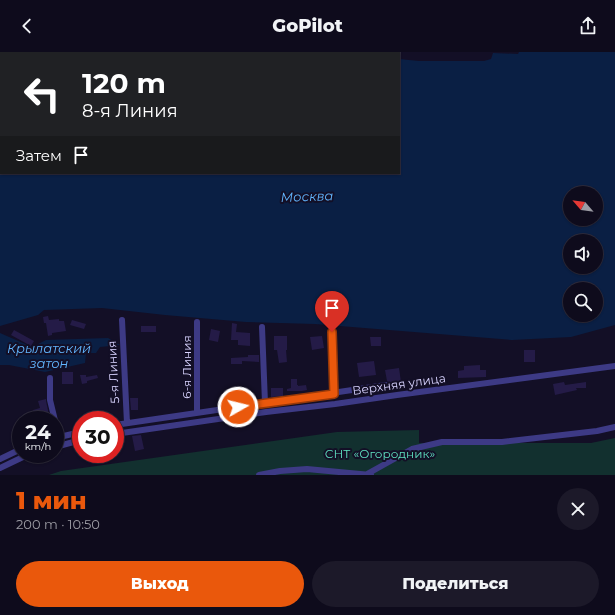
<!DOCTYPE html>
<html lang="ru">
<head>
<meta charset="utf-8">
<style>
	body { margin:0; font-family:Montserrat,sans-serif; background:#1c1929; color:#f1f3f6; height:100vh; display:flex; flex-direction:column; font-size:15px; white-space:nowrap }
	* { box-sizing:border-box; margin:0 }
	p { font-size:13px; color:#9b9ba3 }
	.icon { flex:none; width:22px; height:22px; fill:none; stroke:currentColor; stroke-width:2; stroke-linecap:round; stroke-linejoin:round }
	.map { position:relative; height:423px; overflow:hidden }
	.details { display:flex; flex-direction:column; background:#0e0b1c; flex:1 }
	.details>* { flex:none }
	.banner { position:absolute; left:0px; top:0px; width:400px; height:122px; box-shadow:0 1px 3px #0004,0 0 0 1px #2e2b3b; background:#202124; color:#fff; overflow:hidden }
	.needle { width:26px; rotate:298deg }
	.tools { position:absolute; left:563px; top:134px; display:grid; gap:8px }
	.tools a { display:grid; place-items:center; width:40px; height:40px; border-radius:50%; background:#0e0b1c; box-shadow:0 1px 3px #0004,0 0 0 1px #2e2b3b; font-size:20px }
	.speed { position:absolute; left:12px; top:359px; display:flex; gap:8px; font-size:20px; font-weight:700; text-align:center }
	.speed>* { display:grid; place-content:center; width:52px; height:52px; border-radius:50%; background:#0e0b1c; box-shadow:0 1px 3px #0004,0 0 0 1px #2e2b3b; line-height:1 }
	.speed small { font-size:10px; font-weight:400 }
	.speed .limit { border:6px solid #d22; background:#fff; color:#111 }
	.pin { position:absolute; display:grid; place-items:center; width:34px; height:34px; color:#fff; margin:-41px -17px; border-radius:50% 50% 50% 0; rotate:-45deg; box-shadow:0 0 4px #0007 }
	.pin .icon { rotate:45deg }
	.me { position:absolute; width:44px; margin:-22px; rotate:82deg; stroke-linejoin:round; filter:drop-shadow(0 0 3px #0008) }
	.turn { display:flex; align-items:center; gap:14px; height:84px; padding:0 16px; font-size:18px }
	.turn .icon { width:52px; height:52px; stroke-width:2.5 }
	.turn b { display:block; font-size:28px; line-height:34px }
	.then { display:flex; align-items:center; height:38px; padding:0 16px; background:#0003; gap:8px; font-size:15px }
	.round { display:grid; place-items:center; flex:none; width:42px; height:42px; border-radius:21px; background:#1c1929 }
	.headline { display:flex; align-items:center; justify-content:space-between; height:68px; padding:0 16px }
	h1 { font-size:24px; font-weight:800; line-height:30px; color:#ea580c }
	.cta { display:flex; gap:8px; margin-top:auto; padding:8px 16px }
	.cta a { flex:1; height:46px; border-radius:24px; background:#ea580c; color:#fff; font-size:16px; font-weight:800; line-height:46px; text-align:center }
	.cta a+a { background:#1c1929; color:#f1f3f6 }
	header { display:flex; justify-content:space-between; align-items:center; height:52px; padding:0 16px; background:#0e0b1c; font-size:18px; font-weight:800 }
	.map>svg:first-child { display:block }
	.green { fill:#12302f }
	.water { fill:#0a1f44; fill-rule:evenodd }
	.building { fill:#241b47 }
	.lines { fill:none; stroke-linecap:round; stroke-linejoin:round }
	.minor { stroke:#3d3a85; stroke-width:6 }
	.route-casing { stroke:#983908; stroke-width:10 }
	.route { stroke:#ea580c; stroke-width:7 }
	.labels { text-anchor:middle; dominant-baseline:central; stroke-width:4; stroke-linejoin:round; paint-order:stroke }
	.street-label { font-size:12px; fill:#d9d4ff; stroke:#130f26 }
	.park-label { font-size:12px; fill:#5fe0c0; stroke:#130f26 }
	.water-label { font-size:13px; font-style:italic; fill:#62b6ff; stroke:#130f26 }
</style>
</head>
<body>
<header><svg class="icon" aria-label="back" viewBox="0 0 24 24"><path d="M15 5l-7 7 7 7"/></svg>GoPilot<svg class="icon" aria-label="share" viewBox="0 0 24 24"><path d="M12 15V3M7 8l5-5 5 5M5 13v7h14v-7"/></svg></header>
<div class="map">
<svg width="615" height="423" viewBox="0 0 615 423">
	<rect width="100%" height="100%" fill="#130f26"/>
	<!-- green -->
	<path class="green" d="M0,0H288V1H1V70H0Z
		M419,378V391H591L615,386V423H49L61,419L337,380Z"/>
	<!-- water -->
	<path class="water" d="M519,0H615V273L571,285L512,288L315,272L246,270L165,263L102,256L44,258L38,263L0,274V70H1V121H399V7L419,9H484L491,7L493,1L518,2ZM570,141H596V167H570ZM570,189H596V215H570ZM570,237H596V263H570Z
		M0,281L32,295L46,288L108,286L120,293L100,295L96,301H86L85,311L45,320L9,313H0Z"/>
	<!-- building -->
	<path class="building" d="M48,264L49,268L59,267V269H64L66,279L52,281V283L48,284L46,271H44L43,265Z
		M72,268L86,272L84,277L70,273Z
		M232,271L237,272L236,280L250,281V294L238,293V288H231Z
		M141,274H156V280H141Z
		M211,277L220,279L218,290L209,288Z
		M14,278L34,289L31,294L11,283Z
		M274,284H287V298H286L287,310L279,311L277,298H274Z
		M322,284L324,296L312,298L310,285Z
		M370,285H381V294H371Z
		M524,298H535V310H524Z
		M248,303H259V310L242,309V312H231V306L248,305Z
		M374,309L376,323L359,325L357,311Z
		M480,313V318H486V325L458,326V319L464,318V314Z
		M399,316L401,330L390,331L387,329L385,318Z
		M62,320H73V332H62Z
		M80,323H86V325L97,323L98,326L87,329V331L82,332Z
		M291,327H297V333H298V334L306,333L307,338L302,339H287V337L291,336Z
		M564,330L565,333L586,330V336H576L577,338L555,343L553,332Z
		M271,336H283V344L271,345Z
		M130,346H138V358H131Z
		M46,347V349L50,368H44L42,362L35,364L33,358L40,356L38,349Z
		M141,383L144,397L135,399L132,384Z"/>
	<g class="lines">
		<!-- minor -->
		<path class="minor" d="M122,268L127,371
			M197,270V361
			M262,275L265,351
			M332,280L334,341
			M50,326V348L59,385
			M115,373L386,333
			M115,382L266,360L335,352L397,343L615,314
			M55,386L81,380
			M55,395L81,388
			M0,407L21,397
			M0,416L23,405L34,402
			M367,422L412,397L442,390H502L597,379L615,375
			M259,423L280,419L307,417L371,423"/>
	</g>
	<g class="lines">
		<!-- route casing -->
		<g class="route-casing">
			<path id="route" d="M238,355L334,342L332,280"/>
		</g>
		<!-- route -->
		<use href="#route" class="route"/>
	</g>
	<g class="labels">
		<!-- street labels -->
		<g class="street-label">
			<text transform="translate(186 315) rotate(-90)">6-я Линия</text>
			<text transform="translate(113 320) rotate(-93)">5-я Линия</text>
			<text transform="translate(399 332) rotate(-8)">Верхняя улица</text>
		</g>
		<!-- park labels -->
		<g class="park-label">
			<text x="380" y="401">СНТ «Огородник»</text>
		</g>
		<!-- water labels -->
		<g class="water-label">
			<text transform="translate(307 144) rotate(-2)">Москва</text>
			<text x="49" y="296">Крылатский<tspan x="49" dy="15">затон</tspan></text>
		</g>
	</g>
</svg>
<div class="tools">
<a><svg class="needle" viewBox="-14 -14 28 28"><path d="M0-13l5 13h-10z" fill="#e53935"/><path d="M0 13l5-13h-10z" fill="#9b9ba3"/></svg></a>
<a><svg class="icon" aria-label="sound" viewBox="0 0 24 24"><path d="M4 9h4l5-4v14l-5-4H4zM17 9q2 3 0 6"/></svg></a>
<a><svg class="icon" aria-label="search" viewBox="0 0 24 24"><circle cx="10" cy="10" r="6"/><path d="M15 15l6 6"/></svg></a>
</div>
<div class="speed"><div>24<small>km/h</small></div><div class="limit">30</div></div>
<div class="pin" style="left:332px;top:280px;background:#d93025"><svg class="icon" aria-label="arrive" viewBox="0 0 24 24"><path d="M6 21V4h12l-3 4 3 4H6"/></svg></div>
<svg class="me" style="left:238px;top:355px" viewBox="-20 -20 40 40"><circle r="17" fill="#ea580c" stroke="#fff" stroke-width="3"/><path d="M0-11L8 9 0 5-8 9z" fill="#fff"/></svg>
<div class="banner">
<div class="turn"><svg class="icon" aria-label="left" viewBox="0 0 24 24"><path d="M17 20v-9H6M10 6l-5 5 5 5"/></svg><div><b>120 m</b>8-я Линия</div></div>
<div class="then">Затем<svg class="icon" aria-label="arrive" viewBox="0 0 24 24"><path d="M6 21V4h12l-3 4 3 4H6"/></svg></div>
</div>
</div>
<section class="details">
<div class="headline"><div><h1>1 мин</h1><p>200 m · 10:50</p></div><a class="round"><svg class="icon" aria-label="close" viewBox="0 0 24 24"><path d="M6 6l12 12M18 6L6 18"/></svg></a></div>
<div class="cta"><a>Выход</a><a>Поделиться</a></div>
</section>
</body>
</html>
